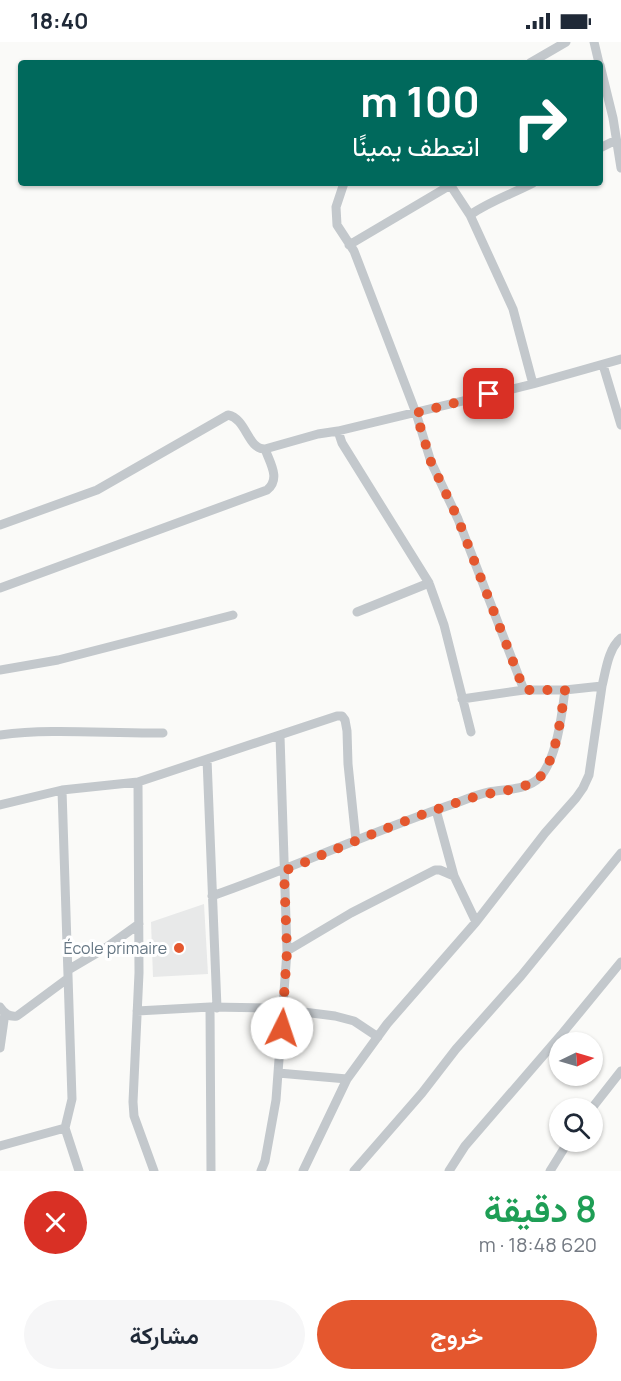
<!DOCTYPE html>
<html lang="ar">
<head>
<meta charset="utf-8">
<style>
	body { margin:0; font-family:Manrope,Vazirmatn,sans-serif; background:#f6f6f7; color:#1f2937; direction:rtl; height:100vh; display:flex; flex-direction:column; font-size:22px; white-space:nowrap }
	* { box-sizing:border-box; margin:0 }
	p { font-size:20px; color:#747a83 }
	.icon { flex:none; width:33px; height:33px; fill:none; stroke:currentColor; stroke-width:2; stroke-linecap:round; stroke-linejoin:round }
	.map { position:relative; height:1129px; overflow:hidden; direction:ltr }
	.sheet { display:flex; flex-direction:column; background:#fff; flex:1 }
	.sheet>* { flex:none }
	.hud { position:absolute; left:18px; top:18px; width:585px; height:126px; border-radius:6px; box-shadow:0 2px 4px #0004; direction:rtl; background:#00695c; color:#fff; overflow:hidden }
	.needle { width:39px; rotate:85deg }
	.controls { position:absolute; left:549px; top:990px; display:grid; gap:12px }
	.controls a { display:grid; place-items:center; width:54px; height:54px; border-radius:50%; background:#fff; box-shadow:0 2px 4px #0004; font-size:30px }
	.pin { position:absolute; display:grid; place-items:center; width:51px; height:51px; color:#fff; margin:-26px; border-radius:12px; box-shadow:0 3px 9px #0006 }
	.me { position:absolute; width:66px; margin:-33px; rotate:4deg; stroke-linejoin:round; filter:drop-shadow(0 0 4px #0008) }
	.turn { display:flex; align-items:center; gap:21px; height:126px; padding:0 24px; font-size:27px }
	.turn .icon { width:78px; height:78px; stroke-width:2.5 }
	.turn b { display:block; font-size:42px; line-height:51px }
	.round { display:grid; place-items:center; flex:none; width:63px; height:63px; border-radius:32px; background:#f6f6f7 }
	.overview { display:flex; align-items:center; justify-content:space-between; height:102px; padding:0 24px }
	h1 { font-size:36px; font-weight:600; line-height:45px; color:#1e9e55 }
	.button { display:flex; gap:12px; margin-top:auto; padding:12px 24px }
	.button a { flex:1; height:69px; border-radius:36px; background:#e4572e; color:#fff; font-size:24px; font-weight:600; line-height:69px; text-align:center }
	.button a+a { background:#f6f6f7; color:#1f2937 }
	.status { display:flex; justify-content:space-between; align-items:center; height:42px; padding:0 30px; background:#fff; direction:ltr }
	.status svg { height:16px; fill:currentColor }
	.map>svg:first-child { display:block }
	.built { fill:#e8e9e9 }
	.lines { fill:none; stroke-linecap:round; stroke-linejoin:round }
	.street { stroke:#c3c8cc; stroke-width:9 }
	.route { stroke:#e4572e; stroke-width:10; stroke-dasharray:0 18 }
	.poi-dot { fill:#e4572e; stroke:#fff; stroke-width:2 }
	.labels { text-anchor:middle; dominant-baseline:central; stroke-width:6; stroke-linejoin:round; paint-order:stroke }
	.poi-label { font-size:16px; fill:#657683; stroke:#fff; text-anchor:end }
</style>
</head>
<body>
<div class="status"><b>18:40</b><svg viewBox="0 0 49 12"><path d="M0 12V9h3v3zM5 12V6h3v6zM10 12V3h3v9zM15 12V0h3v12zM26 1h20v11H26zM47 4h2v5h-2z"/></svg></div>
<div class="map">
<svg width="621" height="1129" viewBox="0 0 621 1129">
	<rect width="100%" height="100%" fill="#fafaf8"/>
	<!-- built -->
	<path class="built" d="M204,862L208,932L153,935L151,880Z"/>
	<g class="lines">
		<!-- street -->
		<path class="street" d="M594,0L599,21
			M530,21L566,0
			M600,23L613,76L621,126
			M600,106L616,98
			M344,141L336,165L337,183L354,209L416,371L431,420L458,477L524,648
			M449,141L470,173L513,267L533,342
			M470,173C490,159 512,152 533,141
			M349,203L454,141
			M603,323L621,383
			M338,389L342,401L429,541L444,583L471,690
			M0,483L97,448L228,373C247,377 247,407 265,407L318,392L338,389L533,342L621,317
			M0,546L267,448C281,437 270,421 265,407
			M357,570L429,541
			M0,628L58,618L233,573
			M462,657L524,648H565L602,644C606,628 608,607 621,596
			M0,693C53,686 109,692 163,691
			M207,717L217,966
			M138,740L139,931L133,1060L134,1074L154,1129
			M62,748L72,1057L65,1086
			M0,763L62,748L138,740L337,674H342L345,678L347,689L348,722L356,799
			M436,768L454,834
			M212,854C295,825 375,788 459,760C469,756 479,752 489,750C506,747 528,748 540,735C557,716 562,672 565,648
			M287,909L351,871L435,828H440L454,834L476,880
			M68,928L107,905L139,882
			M0,965C5,972 9,975 17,974L67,937
			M210,965L211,1129
			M137,969L210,965L272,966L335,974L354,979L378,995
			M0,1006L5,971
			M278,1031L347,1037L303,1129
			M347,1037L387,982L476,880L545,791L576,756L583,746L589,733L602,644
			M592,1066L621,1029
			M0,1104L65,1086L79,1129
			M261,1129L265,1119L276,1058L287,909L280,694
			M354,1129L422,1051L456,1007L521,934L621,811
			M449,1129L465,1104L561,993L621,920
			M550,1129L568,1100"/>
	</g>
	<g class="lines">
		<!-- route -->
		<path class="route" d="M282,986L287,909L284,829C346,803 407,776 471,756C490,750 528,748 540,735C557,716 561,672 565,648H524L458,477L431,420L416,371L489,352"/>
	</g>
	<!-- markers -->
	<circle class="poi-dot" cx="179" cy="906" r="6"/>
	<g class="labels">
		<!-- poi labels -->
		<g class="poi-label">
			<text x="167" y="906">École primaire</text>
		</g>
	</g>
</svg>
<div class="controls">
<a><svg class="needle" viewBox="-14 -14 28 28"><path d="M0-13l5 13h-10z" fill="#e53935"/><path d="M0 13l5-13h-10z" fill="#747a83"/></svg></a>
<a><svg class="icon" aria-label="search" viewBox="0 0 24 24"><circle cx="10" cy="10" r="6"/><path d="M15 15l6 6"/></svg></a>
</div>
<div class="pin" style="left:489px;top:352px;background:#d93025"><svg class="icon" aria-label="arrive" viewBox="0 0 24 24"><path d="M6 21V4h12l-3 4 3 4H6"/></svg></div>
<svg class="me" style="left:282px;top:986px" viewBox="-20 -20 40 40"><circle r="19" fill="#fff"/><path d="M0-13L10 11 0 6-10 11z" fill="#e4572e"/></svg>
<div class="hud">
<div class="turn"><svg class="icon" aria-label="right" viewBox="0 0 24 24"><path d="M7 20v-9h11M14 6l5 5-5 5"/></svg><div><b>100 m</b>انعطف يمينًا</div></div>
</div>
</div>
<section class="sheet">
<div class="overview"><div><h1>8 دقيقة</h1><p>620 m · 18:48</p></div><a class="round" style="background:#d93025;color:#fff"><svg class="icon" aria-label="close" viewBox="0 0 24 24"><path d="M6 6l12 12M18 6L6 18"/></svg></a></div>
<div class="button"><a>خروج</a><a>مشاركة</a></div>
</section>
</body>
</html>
